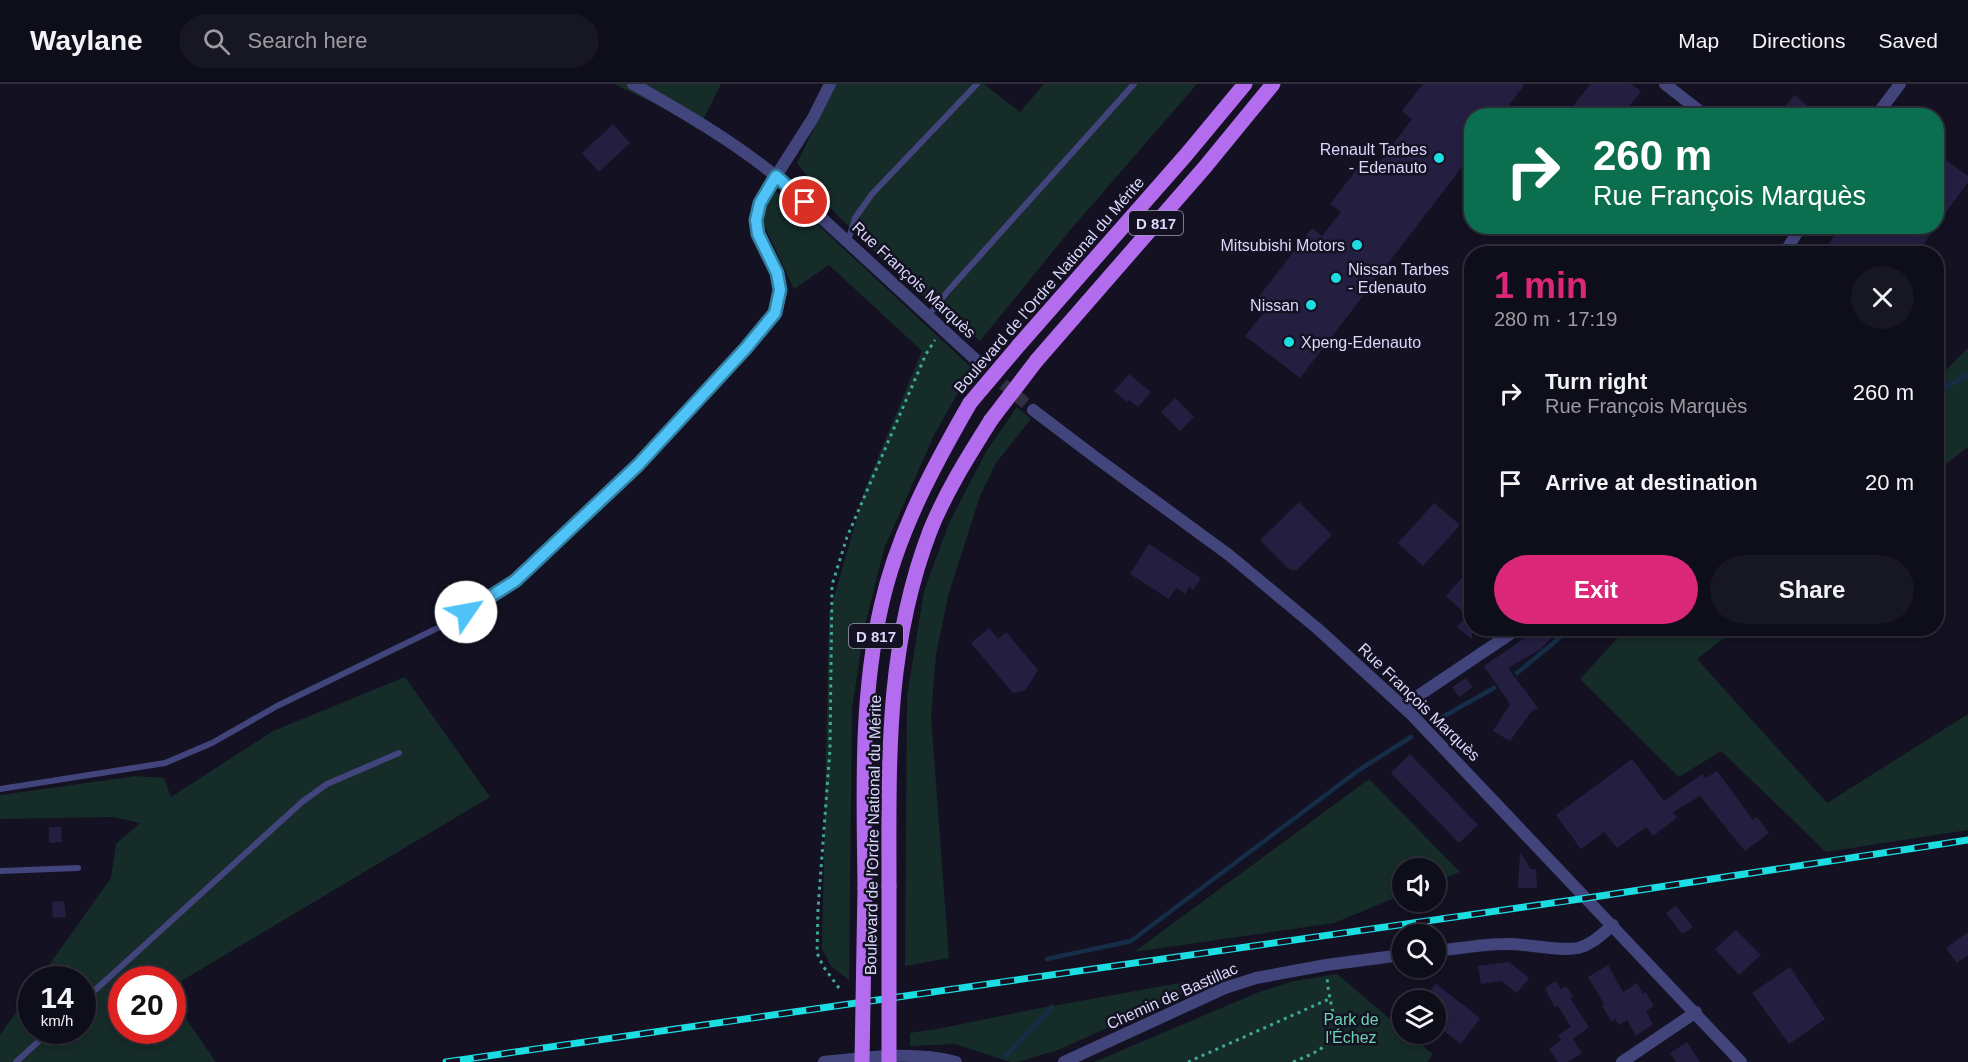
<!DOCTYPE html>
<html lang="en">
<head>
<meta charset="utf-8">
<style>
	body { margin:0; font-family:Arial,sans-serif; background:#171623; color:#f1f3f6; height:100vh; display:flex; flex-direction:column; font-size:22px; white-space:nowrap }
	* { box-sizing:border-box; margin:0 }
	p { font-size:20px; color:#9b9ca2 }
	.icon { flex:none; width:33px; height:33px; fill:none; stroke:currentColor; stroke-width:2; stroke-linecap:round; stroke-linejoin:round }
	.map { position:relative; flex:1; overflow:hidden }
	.sheet { position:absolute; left:1464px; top:162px; width:480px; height:390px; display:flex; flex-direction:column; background:#0e0d1a; border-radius:24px; box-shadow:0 3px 9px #0003,0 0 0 2px #2e2d39 }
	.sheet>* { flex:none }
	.hud { position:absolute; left:1464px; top:24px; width:480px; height:126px; border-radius:24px; box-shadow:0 3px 9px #0003,0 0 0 2px #2e2d39; background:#0b6e4f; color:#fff; overflow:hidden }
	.controls { position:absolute; left:1392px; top:774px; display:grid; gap:12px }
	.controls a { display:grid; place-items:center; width:54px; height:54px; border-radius:50%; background:#0e0d1a; box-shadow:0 3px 9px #0003,0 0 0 2px #2e2d39; font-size:30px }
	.speed { position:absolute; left:18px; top:882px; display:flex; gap:12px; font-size:30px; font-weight:700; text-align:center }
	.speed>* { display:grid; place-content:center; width:78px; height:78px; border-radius:50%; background:#0e0d1a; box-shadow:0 3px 9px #0003,0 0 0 2px #2e2d39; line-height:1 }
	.speed small { font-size:15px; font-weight:400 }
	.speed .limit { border:9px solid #d22; background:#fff; color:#111 }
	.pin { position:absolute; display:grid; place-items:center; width:51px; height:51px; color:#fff; margin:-26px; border:3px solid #fff; border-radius:50%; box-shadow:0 2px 6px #0007 }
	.me { position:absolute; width:66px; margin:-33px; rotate:57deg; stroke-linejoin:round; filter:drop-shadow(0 0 4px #0008) }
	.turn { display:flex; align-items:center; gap:21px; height:126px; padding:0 30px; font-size:27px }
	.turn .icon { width:78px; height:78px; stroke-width:2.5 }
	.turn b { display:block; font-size:42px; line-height:51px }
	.round { display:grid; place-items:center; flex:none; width:63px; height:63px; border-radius:32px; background:#171623 }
	.headline { display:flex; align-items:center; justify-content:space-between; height:102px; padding:0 30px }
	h1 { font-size:36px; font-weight:600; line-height:45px; color:#db2777 }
	.cta { display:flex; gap:12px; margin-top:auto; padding:12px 30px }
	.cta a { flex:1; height:69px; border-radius:36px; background:#db2777; color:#fff; font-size:24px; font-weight:600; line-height:69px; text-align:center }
	.cta a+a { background:#171623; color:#f1f3f6 }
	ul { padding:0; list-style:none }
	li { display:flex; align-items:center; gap:18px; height:90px; padding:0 30px }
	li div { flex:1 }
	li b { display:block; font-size:22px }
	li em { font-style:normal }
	header { display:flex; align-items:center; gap:36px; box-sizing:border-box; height:84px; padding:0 30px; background:#0e0d1a; border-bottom:2px solid #2e2d39 }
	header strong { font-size:28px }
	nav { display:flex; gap:33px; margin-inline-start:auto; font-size:21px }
	.search { width:420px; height:54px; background:#171623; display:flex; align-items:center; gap:15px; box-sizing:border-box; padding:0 21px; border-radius:33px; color:#9b9ca2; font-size:22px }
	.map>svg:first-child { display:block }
	.green { fill:#152c29 }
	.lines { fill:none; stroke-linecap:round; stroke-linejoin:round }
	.stream { stroke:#162d47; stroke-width:4.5 }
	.building { fill:#241f41 }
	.tertiary-tunnel { stroke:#312f42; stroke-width:12; stroke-dasharray:12 6; stroke-linecap:butt }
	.path { stroke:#3ea899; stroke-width:3; stroke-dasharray:3 4.5; stroke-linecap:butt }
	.service { stroke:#42447c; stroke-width:6 }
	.minor { stroke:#42447c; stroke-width:12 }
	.tertiary { stroke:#42447c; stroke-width:12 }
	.primary { stroke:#b36ced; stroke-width:15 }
	.rail-casing { stroke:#1cdde2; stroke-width:7 }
	.rail { stroke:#131122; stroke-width:4.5; stroke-dasharray:14; stroke-linecap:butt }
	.primary-bridge { stroke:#b36ced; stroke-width:15 }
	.route-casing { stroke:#337fa1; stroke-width:15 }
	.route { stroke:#4fc3f7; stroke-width:10 }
	.poi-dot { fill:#1cdde2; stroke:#131122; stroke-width:2 }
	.labels { text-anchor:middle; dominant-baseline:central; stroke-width:5; stroke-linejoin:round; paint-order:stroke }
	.shield { fill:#131122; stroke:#9e9cb9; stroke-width:1.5 }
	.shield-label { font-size:15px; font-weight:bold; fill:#d9d7fa }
	.poi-label { font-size:16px; fill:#d9d7fa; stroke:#131122; text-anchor:end }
	.street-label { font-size:16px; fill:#d9d7fa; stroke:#131122 }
	.park-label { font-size:16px; fill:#6cd2b0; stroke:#131122 }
</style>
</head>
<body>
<header>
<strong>Waylane</strong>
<div class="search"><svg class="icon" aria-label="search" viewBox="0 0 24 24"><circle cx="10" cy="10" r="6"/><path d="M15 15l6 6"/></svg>Search here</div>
<nav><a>Map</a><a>Directions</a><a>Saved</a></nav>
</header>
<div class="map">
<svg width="1968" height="978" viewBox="0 0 1968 978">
	<rect width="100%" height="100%" fill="#131122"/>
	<!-- green -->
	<path class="green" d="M614,0H721L698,46L676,30Z
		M836,0H984L1020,28L1044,0H1197L1072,144L980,257L897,190L831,125L821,109L797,79Z
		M776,108L788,113L972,284L934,351L884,465L864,545L852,625L849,896L831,882L822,865L829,531L865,405L922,267L829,181L794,205L762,137L766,122Z
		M1968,264V363L1937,387V295Z
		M1017,323L1031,335L996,379L980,412L948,512L936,571L931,633L949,874L905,882L907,612L924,507L949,439L986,368Z
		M1626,545H1736L1697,575L1827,719L1968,630V746L1826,768L1721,667L1679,693L1580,595Z
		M405,593L490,713L173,902L172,896H122V946H172L173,916L216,978H0V951L31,907L32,946H82V896L39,895L111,794L116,760L140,739L113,733L0,735V711L136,692L164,694L171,713L273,647Z
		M1369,695L1460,788L1436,798V784H1402V811L1334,839L1134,868Z
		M1337,890L1402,945V950H1408L1433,970L1427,978H1094L1259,908L1294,897Z
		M1214,893L1217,895L1058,966L1018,978H1010L955,960L910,962V949L942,944L1035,925Z"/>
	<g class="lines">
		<!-- stream -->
		<path class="stream" d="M1936,308L1968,291
			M1517,589L1557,556L1568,544
			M1439,635L1494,604
			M1047,875L1131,857L1359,686L1411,653
			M1006,972L1052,923"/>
	</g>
	<!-- building -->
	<path class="building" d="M1423,0H1525L1501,32H1472V70L1300,294L1245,252L1265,227L1254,219L1312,144L1322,152L1341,128L1330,120L1364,76L1375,84L1412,35L1402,27Z
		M1590,0H1631L1641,7L1622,32H1566Z
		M1794,11L1802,17L1819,32H1796L1785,23Z
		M613,40L630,59L599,88L582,69Z
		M1936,69L1968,92V98L1936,142Z
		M1840,142H1936L1917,170H1835L1827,163Z
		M1129,290L1151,308L1138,323L1129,316L1127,318L1114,307Z
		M1175,314L1194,333L1180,347L1161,328Z
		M1299,418L1332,451L1297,486H1290L1260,456Z
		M1434,419L1460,441L1423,482L1398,459Z
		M1149,460L1201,494L1193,506L1189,503L1185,510L1176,504L1169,515L1130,490Z
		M1472,482V516L1462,527L1446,512Z
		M1472,526V555L1457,543Z
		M989,544L998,555L1006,548L1038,586L1026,606L1013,609L971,559Z
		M1552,544H1560L1541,565L1508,584L1538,624L1531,628L1510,657L1493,647L1510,620L1484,582L1532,549L1535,554Z
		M1466,594L1473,603L1459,613L1452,603Z
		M1410,670L1478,741L1459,759L1391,689Z
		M1632,675L1664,717L1702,690L1706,694L1717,687L1753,736L1757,733L1769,749L1745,767L1700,712L1673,728L1677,734L1653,752L1646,743L1617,764L1604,748L1581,765L1556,731Z
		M49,743H61L62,758L49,759Z
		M1520,768L1531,785H1536L1537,804H1518Z
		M64,817L66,833L53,834L52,818Z
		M1676,822L1693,843L1682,850L1666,829Z
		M1736,846L1761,871L1739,891L1715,865Z
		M1968,848V871L1957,879L1946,864Z
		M1509,878L1529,894L1517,909L1501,897L1481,900L1478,882Z
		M1608,881L1623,908L1637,899L1643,910L1646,908L1654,922L1646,927L1653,940L1636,952L1627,936L1619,941L1615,935L1612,938L1602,922L1604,920L1588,893Z
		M1790,883L1825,935L1789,960L1752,909Z
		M1556,897L1561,905L1566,902L1573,912L1570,914L1589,943L1573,955L1582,969L1568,978H1558L1549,965L1561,956L1558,951L1571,943L1558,922L1555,924L1545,904Z
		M1436,900L1480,934L1461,960L1436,941V916H1422Z
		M1687,958L1700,978H1676L1670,969Z"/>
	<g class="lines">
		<!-- tertiary-tunnel -->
		<path class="tertiary-tunnel" d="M976,276L1033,326"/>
		<!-- path -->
		<path class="path" d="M839,904L823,882L817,869L818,825L830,665L832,501L847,453L926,270L935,256
			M1188,978L1329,915
			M1293,978C1312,970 1324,966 1337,949C1334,929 1328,912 1327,892"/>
		<!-- service -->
		<path class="service" d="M848,157L855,134L872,110L977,0
			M928,232L948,207L1134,0
			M0,705L165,679L212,659L277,622L450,538L515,497L638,381L746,264L775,229L780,206L777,189L758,150L756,136L760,119L776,92
			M0,787L78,784
			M82,918L302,718L327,700L399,669
			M16,978L51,946"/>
		<!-- minor -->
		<path class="minor" d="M1665,0L1706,32
			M776,92L813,34L830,0
			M1436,867C1458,865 1482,860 1505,860C1526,859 1560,868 1578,864C1593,860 1602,850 1613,841
			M824,978C867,973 914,967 956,978
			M1064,978L1225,904L1256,894L1326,881L1402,871
			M1622,978L1696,928"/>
		<!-- tertiary -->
		<path class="tertiary" d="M633,0C683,28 731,56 776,92L976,276
			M1876,32L1900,0
			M1784,170L1801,142
			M1033,326L1095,373L1229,471L1318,545L1412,631L1741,978
			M1403,622L1519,544"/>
		<!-- primary -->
		<path class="primary" d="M1019,261L1186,71L1245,0
			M1037,276L1205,83L1273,0
			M889,802C889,679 885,564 930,447C946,407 969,371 991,336
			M865,804C864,710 860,615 881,523C897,450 933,383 970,319"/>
		<!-- rail casing -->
		<g class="rail-casing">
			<path id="rail" d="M446,978L1587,814L1968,756"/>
		</g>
		<!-- rail -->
		<use href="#rail" class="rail"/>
		<!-- primary-bridge -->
		<path class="primary-bridge" d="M970,319L1019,261
			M991,336L1037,276
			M862,978L865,804
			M889,978V802"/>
	</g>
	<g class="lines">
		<!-- route casing -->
		<g class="route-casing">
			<path id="route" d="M466,528L515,497L638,381L746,264L775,229L780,206L777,189L758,150L756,136L760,119L776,92L805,118"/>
		</g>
		<!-- route -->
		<use href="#route" class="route"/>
	</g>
	<!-- markers -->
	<g class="poi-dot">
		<circle cx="1439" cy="74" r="6"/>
		<circle cx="1357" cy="161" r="6"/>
		<circle cx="1336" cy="194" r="6"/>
		<circle cx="1311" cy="221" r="6"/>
		<circle cx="1289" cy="258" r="6"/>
	</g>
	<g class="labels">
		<!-- shield labels -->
		<g class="shield">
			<rect x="1129" y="127" width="54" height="24" rx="4.5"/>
			<rect x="849" y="540" width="54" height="24" rx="4.5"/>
		</g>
		<g class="shield-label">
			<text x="1156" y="139">D 817</text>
			<text x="876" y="552">D 817</text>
		</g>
		<!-- poi labels -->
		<g class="poi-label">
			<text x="1427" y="65">Renault Tarbes<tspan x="1427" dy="18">- Edenauto</tspan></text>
			<text x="1345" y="161">Mitsubishi Motors</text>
			<text x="1348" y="185" text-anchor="start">Nissan Tarbes<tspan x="1348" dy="18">- Edenauto</tspan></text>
			<text x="1299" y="221">Nissan</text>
			<text x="1301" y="258" text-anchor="start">Xpeng-Edenauto</text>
		</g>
		<!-- street labels -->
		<g class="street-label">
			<text transform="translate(914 196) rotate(43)">Rue François Marquès</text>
			<text transform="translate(1049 201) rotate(-49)">Boulevard de l'Ordre National du Mérite</text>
			<text transform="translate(1419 618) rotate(44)">Rue François Marquès</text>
			<text transform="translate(873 751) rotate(-89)">Boulevard de l'Ordre National du Mérite</text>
			<text transform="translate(1172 912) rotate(-24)">Chemin de Bastillac</text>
		</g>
		<!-- park labels -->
		<g class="park-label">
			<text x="1351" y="935">Park de<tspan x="1351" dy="18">l'Échez</tspan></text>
		</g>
	</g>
</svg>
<div class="controls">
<a><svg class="icon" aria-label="sound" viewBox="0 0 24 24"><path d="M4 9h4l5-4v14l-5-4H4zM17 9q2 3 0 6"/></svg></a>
<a><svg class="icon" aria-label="search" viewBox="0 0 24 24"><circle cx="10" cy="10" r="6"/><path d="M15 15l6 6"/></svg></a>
<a><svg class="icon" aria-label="layers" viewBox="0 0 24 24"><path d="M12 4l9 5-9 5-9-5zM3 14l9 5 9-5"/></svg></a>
</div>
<div class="speed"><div>14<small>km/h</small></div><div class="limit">20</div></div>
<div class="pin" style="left:805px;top:118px;background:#d93025"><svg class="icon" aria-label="arrive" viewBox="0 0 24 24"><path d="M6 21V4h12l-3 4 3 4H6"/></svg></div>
<svg class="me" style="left:466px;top:528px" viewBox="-20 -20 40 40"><circle r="19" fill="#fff"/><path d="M0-13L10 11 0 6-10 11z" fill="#4fc3f7"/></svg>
<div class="hud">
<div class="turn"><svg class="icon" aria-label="right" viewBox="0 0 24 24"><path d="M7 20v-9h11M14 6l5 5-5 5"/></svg><div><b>260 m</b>Rue François Marquès</div></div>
</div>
<section class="sheet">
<div class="headline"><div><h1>1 min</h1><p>280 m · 17:19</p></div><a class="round"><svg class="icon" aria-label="close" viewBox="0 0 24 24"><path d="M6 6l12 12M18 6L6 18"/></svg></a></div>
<ul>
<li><svg class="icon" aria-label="right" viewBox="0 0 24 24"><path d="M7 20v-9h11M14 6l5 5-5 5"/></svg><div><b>Turn right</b><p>Rue François Marquès</p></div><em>260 m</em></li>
<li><svg class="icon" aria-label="arrive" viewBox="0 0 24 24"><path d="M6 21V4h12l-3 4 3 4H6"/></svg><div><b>Arrive at destination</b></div><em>20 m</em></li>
</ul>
<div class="cta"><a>Exit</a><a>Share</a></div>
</section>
</div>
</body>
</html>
